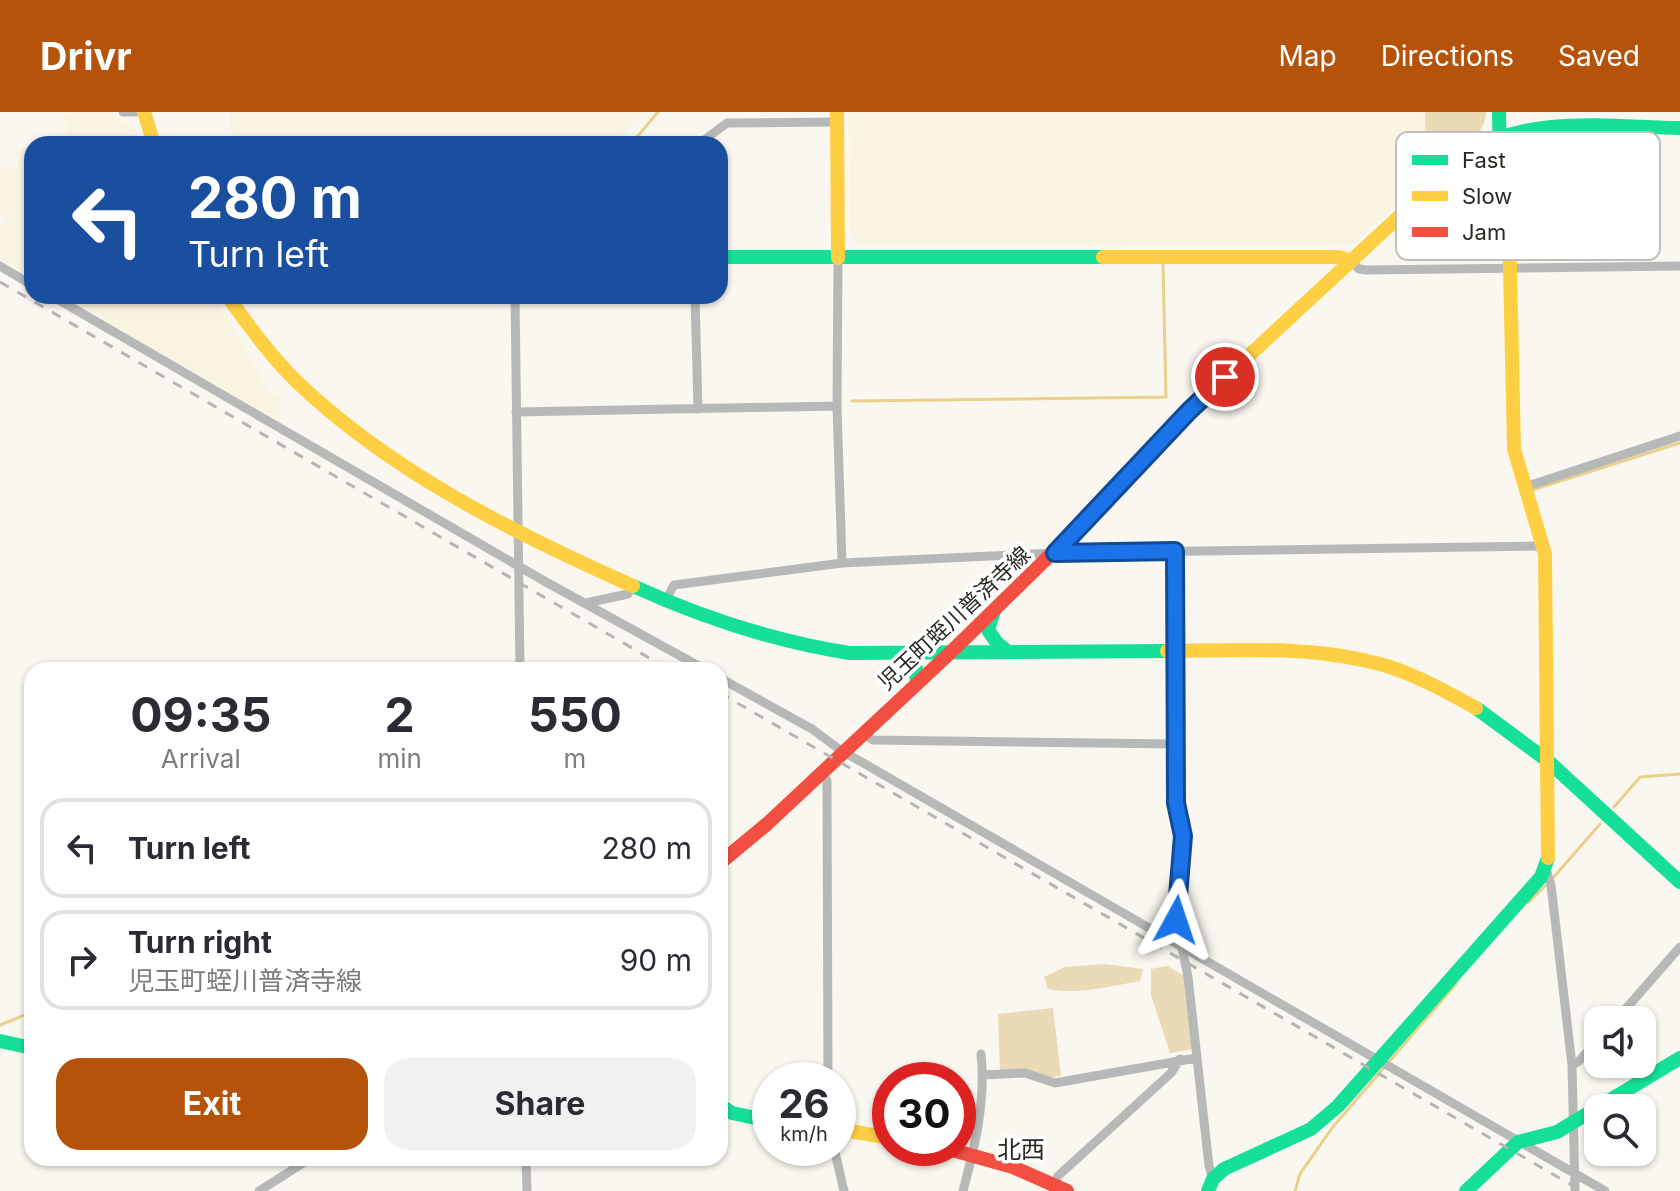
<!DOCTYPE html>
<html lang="en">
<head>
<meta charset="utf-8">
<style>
	body { margin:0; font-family:Inter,"Noto Sans JP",sans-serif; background:#f2f2f3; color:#2b2b33; height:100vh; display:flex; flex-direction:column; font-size:30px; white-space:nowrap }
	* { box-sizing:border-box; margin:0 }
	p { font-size:26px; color:#7c7c81 }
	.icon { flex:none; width:44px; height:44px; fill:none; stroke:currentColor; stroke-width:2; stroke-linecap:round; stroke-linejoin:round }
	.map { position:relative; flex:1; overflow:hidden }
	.panel { position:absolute; left:24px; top:550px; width:704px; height:504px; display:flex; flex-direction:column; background:#fff; border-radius:24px; box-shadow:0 2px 6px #0004 }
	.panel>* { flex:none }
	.guide { position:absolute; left:24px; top:24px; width:704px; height:168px; border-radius:24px; box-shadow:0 2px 6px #0004; background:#1a4fa0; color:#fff; overflow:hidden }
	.fabs { position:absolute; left:1584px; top:894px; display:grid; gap:16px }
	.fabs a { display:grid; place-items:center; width:72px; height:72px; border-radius:16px; background:#fff; box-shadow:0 2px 6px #0004; font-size:40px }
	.speed { position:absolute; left:752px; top:950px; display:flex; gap:16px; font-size:40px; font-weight:700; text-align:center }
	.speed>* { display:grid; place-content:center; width:104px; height:104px; border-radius:50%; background:#fff; box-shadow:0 2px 6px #0004; line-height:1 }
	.speed small { font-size:20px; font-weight:400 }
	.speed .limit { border:12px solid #d22; background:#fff; color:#111 }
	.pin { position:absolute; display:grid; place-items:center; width:68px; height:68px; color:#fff; margin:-34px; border:4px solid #fff; border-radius:50%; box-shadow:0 2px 8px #0007 }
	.me { position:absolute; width:88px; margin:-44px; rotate:5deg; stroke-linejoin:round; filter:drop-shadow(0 0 6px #0008) }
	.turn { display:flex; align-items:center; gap:28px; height:168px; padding:0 32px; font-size:36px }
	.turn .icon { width:104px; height:104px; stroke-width:2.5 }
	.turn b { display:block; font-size:56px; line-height:68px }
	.eta { display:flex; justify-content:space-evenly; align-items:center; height:136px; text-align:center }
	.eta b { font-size:48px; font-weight:700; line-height:56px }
	.action { display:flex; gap:16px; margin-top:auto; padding:16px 32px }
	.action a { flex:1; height:92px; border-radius:24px; background:#b45309; color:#fff; font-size:32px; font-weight:700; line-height:92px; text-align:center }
	.action a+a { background:#f2f2f3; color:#2b2b33 }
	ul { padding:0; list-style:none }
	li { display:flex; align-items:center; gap:24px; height:100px; margin:0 16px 12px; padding:0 16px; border:4px solid #e1e1e2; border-radius:24px }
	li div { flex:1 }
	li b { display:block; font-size:30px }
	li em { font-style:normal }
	header { display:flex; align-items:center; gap:48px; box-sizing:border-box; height:112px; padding:0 40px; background:#b45309; color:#fff }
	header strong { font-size:38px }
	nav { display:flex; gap:44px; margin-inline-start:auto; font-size:28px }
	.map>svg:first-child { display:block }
	.built { fill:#f9f3e2 }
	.green { fill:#eadab5 }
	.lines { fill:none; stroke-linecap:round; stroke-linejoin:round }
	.stream { stroke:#ebd089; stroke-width:3 }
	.street { stroke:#b7b9b9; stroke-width:9 }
	.fast { stroke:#16e098; stroke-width:14 }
	.slow { stroke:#ffcf43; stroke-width:14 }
	.jam { stroke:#f24e42; stroke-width:14 }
	.rail { stroke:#b5b6b4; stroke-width:3; stroke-dasharray:10 10; stroke-linecap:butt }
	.route-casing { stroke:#114b97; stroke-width:20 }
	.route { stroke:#1a73e8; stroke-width:14 }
	.labels { text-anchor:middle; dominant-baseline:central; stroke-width:7; stroke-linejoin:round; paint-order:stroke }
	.street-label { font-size:22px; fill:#2a2822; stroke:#fff }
	.neighbourhood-label { font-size:24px; fill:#2a2822; stroke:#fff }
	.key { fill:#fff; stroke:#bfbebd; stroke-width:2 }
	.key-label { font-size:22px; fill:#2a2822 }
</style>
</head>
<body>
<header>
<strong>Drivr</strong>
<nav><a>Map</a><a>Directions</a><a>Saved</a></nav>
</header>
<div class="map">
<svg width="1680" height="1079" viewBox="0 0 1680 1079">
	<rect width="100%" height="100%" fill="#faf7f0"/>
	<!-- built -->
	<path class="built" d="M72,0H108L136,18L143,32H37L63,24L68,16L62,5Z
		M231,0H643L616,32H267L233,21L229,13Z
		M849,0H1425L1427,65L1353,132L861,133L850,123Z
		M32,33V166L0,147V115L5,113L0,96V57L19,54L14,39Z
		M63,184H215L270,281L281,283L280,310Z"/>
	<!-- green -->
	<path class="green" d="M1425,0H1486C1486,28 1447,48 1427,65Z
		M1105,852L1143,857L1140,869C1111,874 1078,883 1048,877L1044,865L1065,855Z
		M1167,854L1185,864L1193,937L1170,941L1151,883V857Z
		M1053,896L1061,964L1051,965L1000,959L998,902Z"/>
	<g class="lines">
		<!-- stream -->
		<path class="stream" d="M631,32L658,0
			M852,289L1166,285L1163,153
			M1532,378L1680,331
			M1614,695L1640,665L1680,662
			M1553,766L1600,712
			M1528,791L1548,771
			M0,913L32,900
			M1295,1079L1300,1062L1332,1016L1456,872"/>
		<!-- street -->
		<path class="street" d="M123,0H135
			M699,32L727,11L837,10
			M838,146L837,294L842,451
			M1351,149L1359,157L1367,158L1680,154
			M0,154L32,173
			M52,184L546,470L706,558
			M515,184L520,558
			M695,184L698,297
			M516,300L837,294
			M1525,375L1680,324
			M1175,439L1176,691L1183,724L1176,808L1188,865L1209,1054L1213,1067
			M666,488L674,473L842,451L1055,441L1544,434
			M586,491L628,482L632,474
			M720,566L812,617L839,637L1605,1079
			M864,622L873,628L1175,632
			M823,661L827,669L828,968
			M1546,757L1551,773L1572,953L1575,1079
			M1616,908L1680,835
			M1572,953L1578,950L1598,928
			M983,963L1025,961L1055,971L1196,946
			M834,1036L844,1079
			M526,1046L527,1079
			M1055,1072L1058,1064L1171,961L1180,947
			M259,1079L311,1046
			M963,1079C975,1034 986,989 981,942"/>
		<!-- fast -->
		<path class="fast" d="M1499,0L1500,66L1509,98V110
			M1404,100C1424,81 1445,56 1468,41C1531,2 1610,15 1680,16
			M720,145H1103
			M633,474C703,506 773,529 849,541L1167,539
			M994,499L988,518L997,531L1008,540
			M898,542L916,557L917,571
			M1476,596L1548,649L1680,770
			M0,929L32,936
			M720,993L732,1001L770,1009
			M1208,1079L1213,1067L1224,1057L1311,1017L1338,994L1541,765L1548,746
			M1466,1079L1518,1030L1557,1020L1680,946"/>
		<!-- slow -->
		<path class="slow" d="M144,0L154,32
			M837,0L838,146
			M1509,110L1514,337L1545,442L1548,746
			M1103,145H1339L1351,149
			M227,184C249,214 270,243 296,269C391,360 514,421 633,474
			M1086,408L1189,299L1404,100
			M1167,539C1240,538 1316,533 1387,554C1418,564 1447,580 1476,596
			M838,1017L890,1026"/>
		<!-- jam -->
		<path class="jam" d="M720,751L767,712L951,540L1086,408
			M945,1036L1013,1055L1067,1079"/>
		<!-- rail -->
		<path class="rail" d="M0,170L670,558
			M720,581L1582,1079"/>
	</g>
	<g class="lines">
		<!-- route casing -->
		<g class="route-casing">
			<path id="route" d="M1176,808L1183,724L1176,691L1175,439L1055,441L1189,299L1225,265"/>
		</g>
		<!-- route -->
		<use href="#route" class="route"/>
	</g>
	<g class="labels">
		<!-- street labels -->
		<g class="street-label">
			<text transform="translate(954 506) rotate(-43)">児玉町蛭川普済寺線</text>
		</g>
		<!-- neighbourhood labels -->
		<g class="neighbourhood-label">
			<text x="1021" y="1037">北西</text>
		</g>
	</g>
	<!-- legend -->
	<rect x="1396" y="20" width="264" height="128" rx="12" class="key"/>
	<rect x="1412" y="43" width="36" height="10" fill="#16e098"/>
	<rect x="1412" y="79" width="36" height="10" fill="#ffcf43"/>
	<rect x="1412" y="115" width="36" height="10" fill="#f24e42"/>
	<g class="key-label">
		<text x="1462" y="56">Fast</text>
		<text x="1462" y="92">Slow</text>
		<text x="1462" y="128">Jam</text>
	</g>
</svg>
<div class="fabs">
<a><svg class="icon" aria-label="sound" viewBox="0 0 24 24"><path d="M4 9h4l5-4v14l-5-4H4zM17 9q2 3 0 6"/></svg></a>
<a><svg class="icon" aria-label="search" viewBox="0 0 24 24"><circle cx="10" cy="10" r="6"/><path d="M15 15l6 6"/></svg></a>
</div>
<div class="speed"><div>26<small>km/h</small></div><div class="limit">30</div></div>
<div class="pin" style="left:1225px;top:265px;background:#d93025"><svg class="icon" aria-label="arrive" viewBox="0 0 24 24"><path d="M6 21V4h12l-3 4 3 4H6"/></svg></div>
<svg class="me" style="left:1176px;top:808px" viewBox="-20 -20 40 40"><path d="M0-17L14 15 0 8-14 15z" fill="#1a73e8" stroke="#fff" stroke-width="4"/></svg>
<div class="guide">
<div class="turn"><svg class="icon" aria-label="left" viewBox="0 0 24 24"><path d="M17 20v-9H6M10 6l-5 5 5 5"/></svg><div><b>280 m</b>Turn left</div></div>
</div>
<section class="panel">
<div class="eta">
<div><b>09:35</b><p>Arrival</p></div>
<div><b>2</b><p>min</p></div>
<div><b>550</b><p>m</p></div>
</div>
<ul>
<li><svg class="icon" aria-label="left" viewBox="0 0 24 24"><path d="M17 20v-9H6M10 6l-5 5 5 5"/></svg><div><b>Turn left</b></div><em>280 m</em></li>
<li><svg class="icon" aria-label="right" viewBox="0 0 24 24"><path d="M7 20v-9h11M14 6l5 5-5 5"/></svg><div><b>Turn right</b><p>児玉町蛭川普済寺線</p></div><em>90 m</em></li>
</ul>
<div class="action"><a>Exit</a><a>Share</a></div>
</section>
</div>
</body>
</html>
